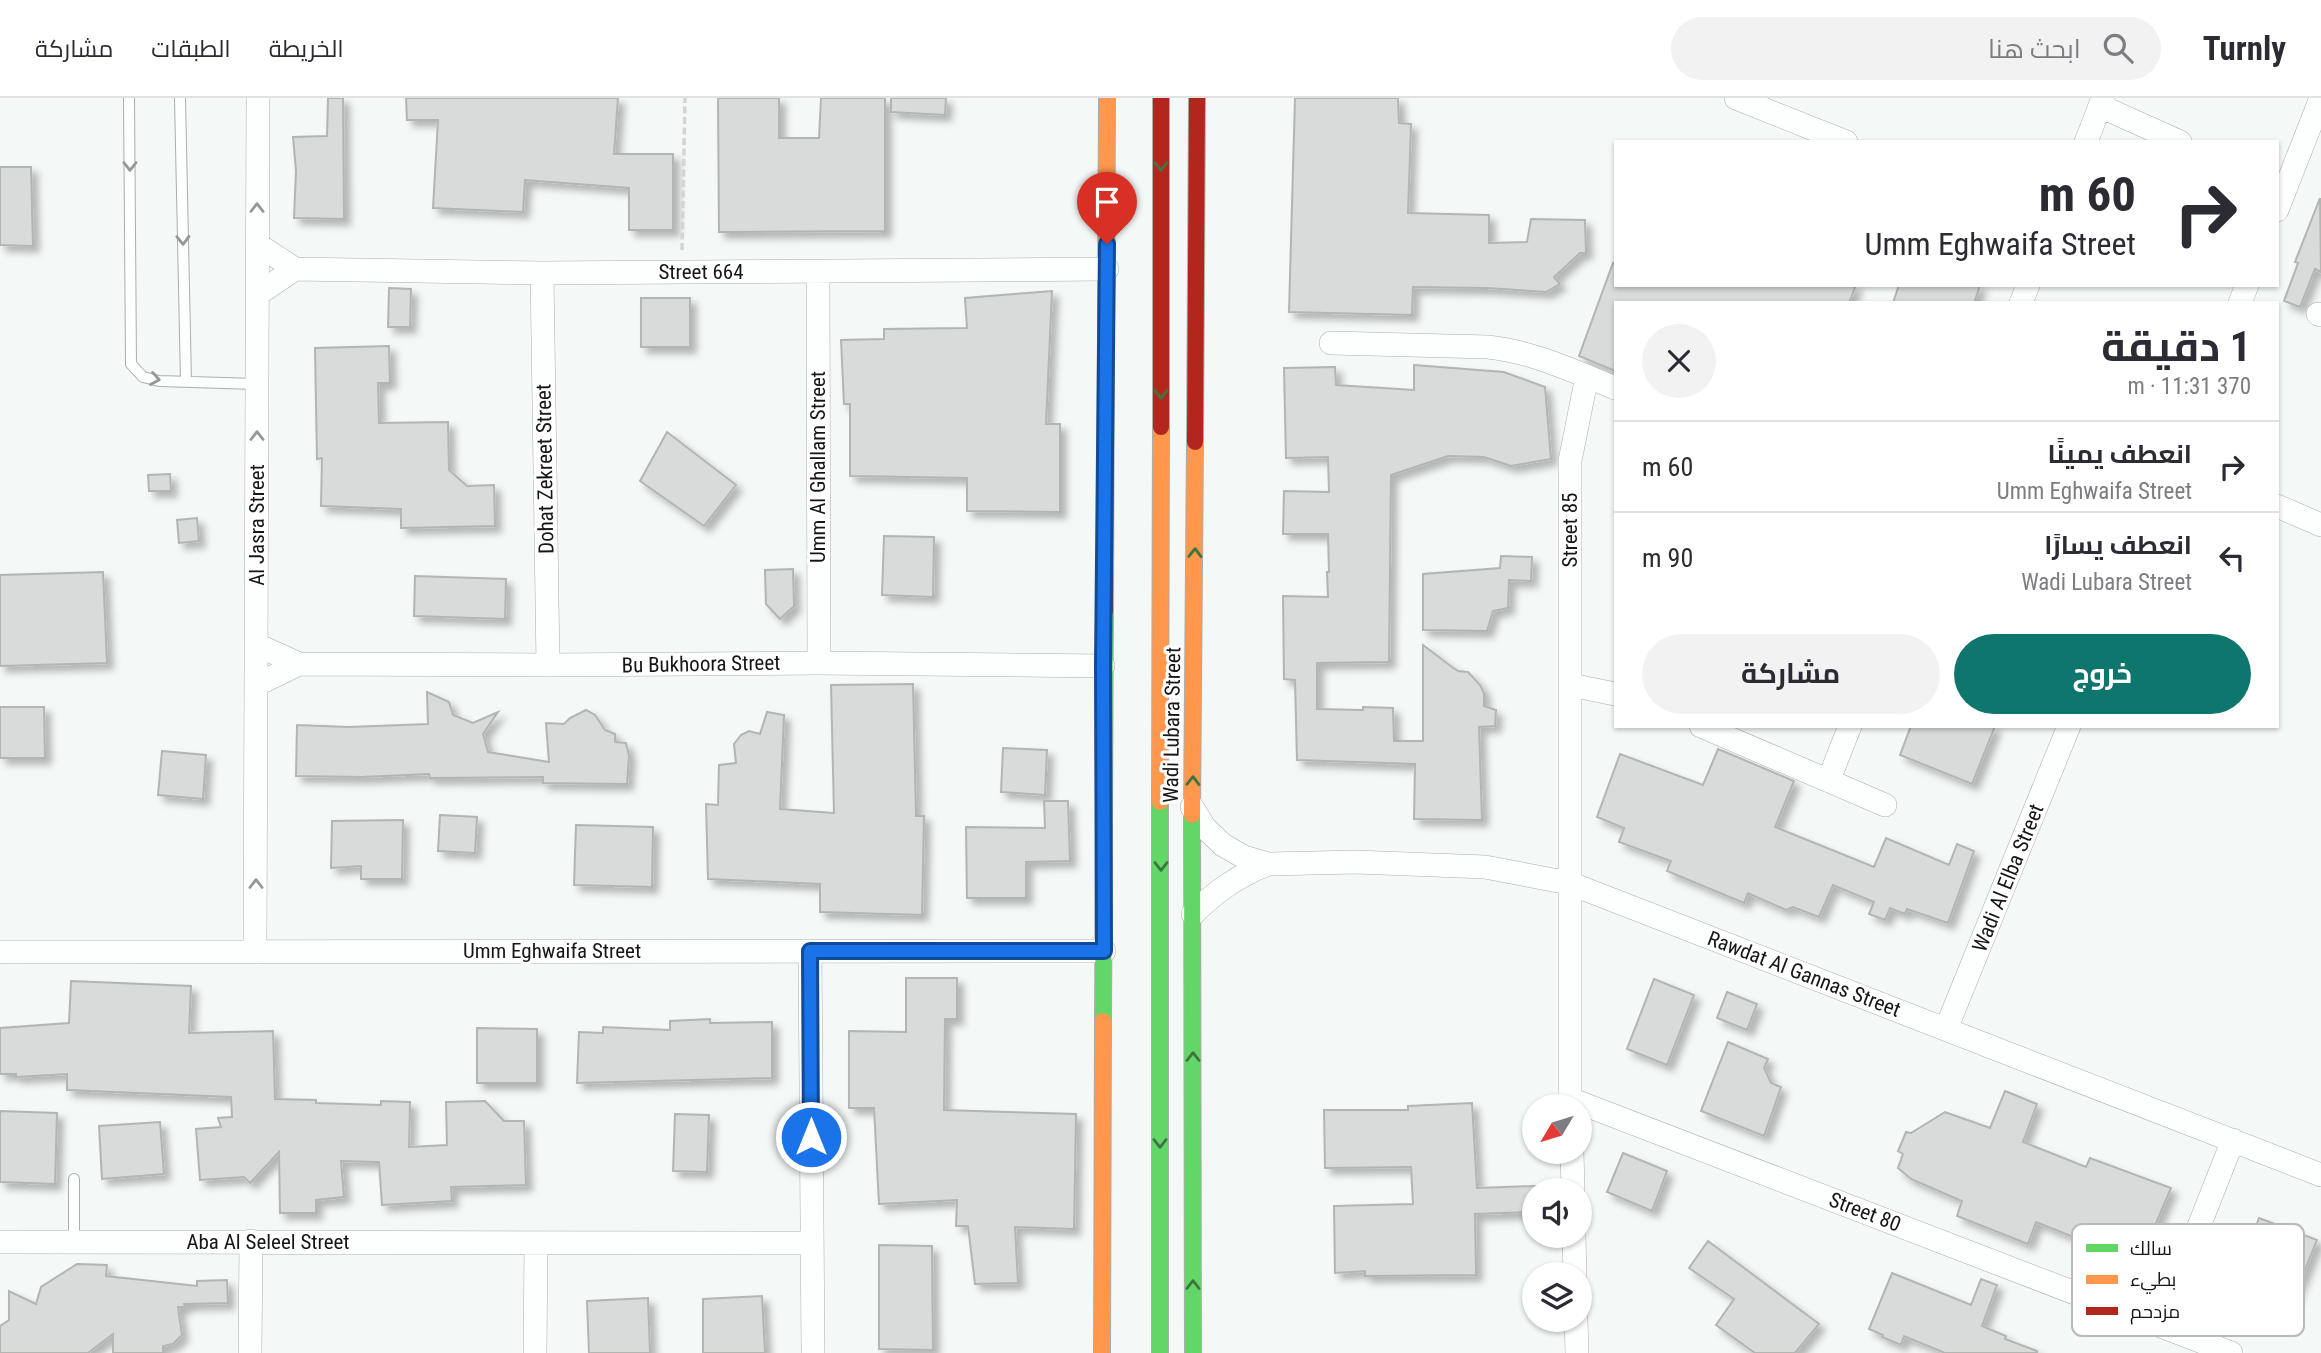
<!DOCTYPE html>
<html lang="ar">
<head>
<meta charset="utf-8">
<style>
	body { margin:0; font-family:"Roboto Condensed",Cairo,sans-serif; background:#f2f2f3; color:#2b2b33; direction:rtl; height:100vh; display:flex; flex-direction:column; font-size:26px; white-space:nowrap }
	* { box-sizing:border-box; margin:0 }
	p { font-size:23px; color:#7c7c81 }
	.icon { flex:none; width:38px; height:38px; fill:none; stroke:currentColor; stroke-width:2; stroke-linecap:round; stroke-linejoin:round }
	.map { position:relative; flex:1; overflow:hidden; direction:ltr }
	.side { position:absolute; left:1614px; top:203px; width:665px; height:427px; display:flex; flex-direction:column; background:#fff; border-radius:0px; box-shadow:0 2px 5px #0004; direction:rtl }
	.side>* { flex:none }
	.banner { position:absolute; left:1614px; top:42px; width:665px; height:147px; border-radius:0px; box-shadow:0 2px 5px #0004; direction:rtl; background:#fff; color:#2b2b33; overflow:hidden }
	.needle { width:46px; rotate:232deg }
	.buttons { position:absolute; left:1522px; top:996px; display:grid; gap:14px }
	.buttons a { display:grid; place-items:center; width:70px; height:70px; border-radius:50%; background:#fff; box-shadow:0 2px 5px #0004; font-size:35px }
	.pin { position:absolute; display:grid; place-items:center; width:60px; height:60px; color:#fff; margin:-72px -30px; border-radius:50% 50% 50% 0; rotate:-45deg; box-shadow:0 0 7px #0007 }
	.pin .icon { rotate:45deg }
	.me { position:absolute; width:77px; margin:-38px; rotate:0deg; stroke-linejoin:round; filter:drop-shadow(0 0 5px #0008) }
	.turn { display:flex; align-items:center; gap:24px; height:147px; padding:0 28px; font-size:32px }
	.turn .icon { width:91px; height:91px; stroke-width:2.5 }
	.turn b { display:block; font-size:49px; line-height:60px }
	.round { display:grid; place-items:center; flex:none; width:74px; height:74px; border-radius:37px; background:#f2f2f3 }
	.headline { display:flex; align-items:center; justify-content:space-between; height:119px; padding:0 28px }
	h1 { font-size:42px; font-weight:700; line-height:52px }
	.cta { display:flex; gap:14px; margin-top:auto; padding:14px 28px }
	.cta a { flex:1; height:80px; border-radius:42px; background:#0f766e; color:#fff; font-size:28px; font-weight:700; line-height:80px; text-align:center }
	.cta a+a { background:#f2f2f3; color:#2b2b33 }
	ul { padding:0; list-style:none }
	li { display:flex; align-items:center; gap:21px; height:91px; padding:0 28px; border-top:2px solid #e1e1e2 }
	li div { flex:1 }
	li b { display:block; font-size:26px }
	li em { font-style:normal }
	header { display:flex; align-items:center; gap:42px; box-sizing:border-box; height:98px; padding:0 35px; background:#fff; border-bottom:2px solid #e1e1e2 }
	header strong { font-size:33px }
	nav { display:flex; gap:38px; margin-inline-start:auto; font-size:24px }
	.search { width:490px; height:63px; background:#f2f2f3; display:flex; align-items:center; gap:18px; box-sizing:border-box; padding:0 24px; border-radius:38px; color:#7c7c81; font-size:26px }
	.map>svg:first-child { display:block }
	.building { fill:#d8dbd9; stroke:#b3b5b3; stroke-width:2; filter:url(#shadow) }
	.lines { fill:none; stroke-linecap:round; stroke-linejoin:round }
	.lane-casing { stroke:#acaead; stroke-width:12 }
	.street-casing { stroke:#acaead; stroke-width:24 }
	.fast-casing { stroke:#acaead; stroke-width:18 }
	.slow-casing { stroke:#acaead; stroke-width:18 }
	.jam-casing { stroke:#acaead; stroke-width:18 }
	.path { stroke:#d4d4d4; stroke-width:3.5; stroke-dasharray:7 3.5; stroke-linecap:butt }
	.lane { stroke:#fdfefe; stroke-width:10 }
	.street { stroke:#fdfefe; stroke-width:23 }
	.fast { stroke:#63d668; stroke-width:16 }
	.slow { stroke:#ff974d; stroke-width:16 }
	.jam { stroke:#b3261e; stroke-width:16 }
	.oneway { stroke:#959695 }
	.oneway2 { stroke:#3c763e }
	.route-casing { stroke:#114b97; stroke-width:18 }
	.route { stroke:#1a73e8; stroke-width:12 }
	.labels { text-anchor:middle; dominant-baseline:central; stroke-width:6; stroke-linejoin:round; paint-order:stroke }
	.street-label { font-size:21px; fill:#151615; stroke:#fff }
	.key { fill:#fff; stroke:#b9b9b9; stroke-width:2 }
	.key-label { font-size:19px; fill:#151615 }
</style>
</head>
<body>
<header>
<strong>Turnly</strong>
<div class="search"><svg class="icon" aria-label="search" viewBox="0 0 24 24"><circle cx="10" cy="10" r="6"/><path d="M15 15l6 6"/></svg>ابحث هنا</div>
<nav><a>الخريطة</a><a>الطبقات</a><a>مشاركة</a></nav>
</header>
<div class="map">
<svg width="2321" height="1255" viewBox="0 0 2321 1255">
	<defs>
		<filter id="shadow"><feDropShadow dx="6" dy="6" stdDeviation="3.5" flood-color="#0004"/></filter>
	</defs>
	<rect width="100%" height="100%" fill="#f4f8f6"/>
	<!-- building -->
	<path class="building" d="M328,0H343L344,121L294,120L296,73L293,39L327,38Z
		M406,0H618L614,56H673V132H629V90L525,82L523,114L433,110L438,22H407Z
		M718,0H779V40H819L821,0H885V133L719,134Z
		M891,0H946L945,17L891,14Z
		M1295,0H1398L1399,25L1411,26L1408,115L1489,117V145L1527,144L1531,121L1585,122L1586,155H1580L1554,179L1560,186L1546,194L1488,190L1413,189L1412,217L1289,214Z
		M0,69H31L33,148L0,147Z
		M2320,100L2321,174L2315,171L2300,209L2284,203L2298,165L2295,164Z
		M1613,165L1615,166V187H1856L1849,205H1615V273L1579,258Z
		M1899,187H1980L1974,205H1893Z
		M389,190L411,191L410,229H388Z
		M1052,193L1046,326H1060V414L967,413V380L850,378V306H844L841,242L884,241V231L967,230L965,200Z
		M641,200H690V249H641Z
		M389,248L390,285H378L379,325L448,324L449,372L467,388L494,387L495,428L401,430V411L321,408L322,360L317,361L315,250Z
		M1414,267L1504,274L1545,289L1551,361L1511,368L1484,359L1448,358L1391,377L1389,564L1317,565V611L1363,612V609L1393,610L1394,643H1423V547L1452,569L1458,573L1468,574L1480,587L1484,595V608L1496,612L1495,628L1479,629L1482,722L1414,721L1415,666L1297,662L1295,582L1284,581L1283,498L1328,499L1327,474H1329L1328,436H1283L1284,393L1329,394L1328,359L1286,360L1284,270L1335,269L1336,287L1414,292Z
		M667,334L736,387L704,428L640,383Z
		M170,376L171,393H149L148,377Z
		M197,420L199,443L179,445L177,422Z
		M884,438L934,439L933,499L882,497Z
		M1501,458L1532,459L1531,483L1509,482L1508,510L1493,513L1487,533L1423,532V476L1500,470Z
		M793,471L794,508L780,521L766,506L765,472Z
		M103,474L107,565L0,568V477Z
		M415,478L506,481L505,521L414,518Z
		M913,586L916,718H924L922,817L820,814V786L708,781L706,706L718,707L719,667L736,665L734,646L741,637L749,633L760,636L767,614L784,617L780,711L834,715L831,587Z
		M427,594L449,604L453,617L473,625L498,614L483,636L488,654L549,664L546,625L564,626L570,620L586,612L595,617L605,632L615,636V644L626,645L629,658L627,686L543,685V679L430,680L429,676L361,679L296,678L297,627L349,629L428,626Z
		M0,609H44L45,660H0Z
		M1911,628H1995L1972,686L1900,657Z
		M1003,650L1047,652L1045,697L1001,694Z
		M1718,651L1794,683L1775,729L1874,769L1886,740L1949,767L1957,746L1974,753L1948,825L1907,811L1905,816L1890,810L1885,822L1869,816L1874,804L1833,787L1819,819L1793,809L1786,812L1748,795L1744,805L1667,773L1671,763L1619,744L1624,730L1597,719L1620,656L1703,687Z
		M162,653L206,657L203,701L158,697Z
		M1044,703H1068L1070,763L1026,764V800H967L966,729L1045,730Z
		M440,717L477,719L475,755L438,753Z
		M403,722L402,781H361V768L331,770L332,723Z
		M576,727L653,729L652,789L574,787Z
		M906,880H957V921H945L944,1012L1076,1016L1074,1131L1015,1129L1018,1185L975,1186L968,1128H956L957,1102L879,1106L874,1010H849V933L906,934Z
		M1654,881L1694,897L1667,967L1627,951Z
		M71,883L191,888L189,935L273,933L275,1001L316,1002V1005L381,1007V1003L410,1004L409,1049L447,1047L446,1004L485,1003L504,1023H524L526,1087L451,1089L452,1103L382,1107L379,1064L341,1063L344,1099L316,1102V1115H280L279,1054L250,1085L244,1079L200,1082L196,1031L221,1029L218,1020L232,1019L231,999L67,992V976L16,979V976H0V930L69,925Z
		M1727,894L1757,906L1747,932L1717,920Z
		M710,921V925L772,924V980L577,985L579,934L603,935V929L670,932V923Z
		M477,930L537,931V985H477Z
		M1728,944L1768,961L1764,970L1771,985L1781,989L1764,1038L1701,1013Z
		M2005,993L2037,1006L2023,1044L2086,1069L2090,1060L2171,1090L2139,1165L2036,1124L2028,1146L1957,1118L1962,1103L1911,1081L1898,1070L1903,1056L1898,1053L1906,1034L1911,1035L1945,1014L1990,1030Z
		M1472,1005L1477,1090L1535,1088V1114L1475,1116L1476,1177L1365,1178V1173L1335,1175L1334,1108L1413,1106L1411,1069L1325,1070L1324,1012H1408V1008Z
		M0,1013L57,1015L55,1086L0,1084Z
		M675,1016L709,1017L707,1074L673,1073Z
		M160,1024L164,1076L102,1081L99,1028Z
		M1623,1055L1667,1073L1652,1113L1607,1094Z
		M2259,1120L2317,1142L2292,1204L2275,1196L2271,1203L2256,1197L2258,1190L2236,1180Z
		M1708,1143L1819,1226L1795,1255H1755L1716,1227L1734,1201L1689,1170Z
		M879,1147L932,1148L933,1252L879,1251Z
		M77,1166L107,1167L106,1178L197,1188V1183L227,1182L228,1205L184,1206L185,1209H178L182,1237L173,1246L163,1248V1255H113V1236L88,1255H0V1228L9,1222V1193L36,1206L41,1189Z
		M1892,1175L1971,1207L1981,1181L1997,1187L1982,1228L2006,1238L2005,1241L2037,1253V1255H1945L1904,1238L1901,1247L1882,1239L1883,1237L1869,1231Z
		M762,1198L765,1255H703V1201Z
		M648,1200L650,1255H589L587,1203Z"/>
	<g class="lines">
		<!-- lane casing -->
		<g class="lane-casing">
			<path id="lane" d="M129,0L131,266L143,279L159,283L257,286
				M180,0L186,284
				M74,1144V1081"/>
		</g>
		<!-- street casing -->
		<g class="street-casing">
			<path id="street" d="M1736,0L1846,44
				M2100,8L2180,44
				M2086,44L2103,0
				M2277,112L2321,0
				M257,146L295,171L542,175L1107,171
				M818,174L819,565
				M542,175L548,567
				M258,196L295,171
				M2021,205L2028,187
				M2240,205L2247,187
				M2318,216L2321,217
				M1331,245L1488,249C1534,254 1573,273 1615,290
				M2277,408L2321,427
				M257,547L299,566L548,567L819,565L1103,568
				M256,587L299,566
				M1571,587L1615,596
				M1701,628L1885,707
				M1829,681L1850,628
				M1192,709L1205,730L1223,747L1244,759L1268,766L1356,764L1485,769L1569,785L2321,1077
				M1193,816C1216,793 1238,778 1268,766
				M810,853L813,1255
				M0,854L1104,853
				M255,854L258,0
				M1946,931L2069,628
				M1570,1001L2231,1255
				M1570,1008V363L1587,278
				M1572,1054L1573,1092
				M1574,1138L1575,1176
				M0,1144L812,1145
				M1576,1222L1577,1255
				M2160,1227L2233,1042
				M250,1255L251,1143
				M535,1255L536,1145"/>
		</g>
		<!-- fast casing -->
		<g class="fast-casing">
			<path id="fast" d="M1192,717L1193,1255
				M1103,923L1105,513
				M1160,1255V704"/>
		</g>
		<!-- slow casing -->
		<g class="slow-casing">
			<path id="slow" d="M1106,235L1107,0
				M1160,704L1161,329
				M1192,717L1195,344
				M1102,1255L1103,923"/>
		</g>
		<!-- jam casing -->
		<g class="jam-casing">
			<path id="jam" d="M1161,329V0
				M1195,344L1197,0
				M1105,513L1106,235"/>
		</g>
		<!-- path -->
		<path class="path" d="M682,152L685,0"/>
		<!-- lane -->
		<use href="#lane" class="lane"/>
		<!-- street -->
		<use href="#street" class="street"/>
		<!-- fast -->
		<use href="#fast" class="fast"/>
		<!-- slow -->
		<use href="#slow" class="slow"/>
		<!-- jam -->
		<use href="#jam" class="jam"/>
	</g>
	<!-- one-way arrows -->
	<defs><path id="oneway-chevron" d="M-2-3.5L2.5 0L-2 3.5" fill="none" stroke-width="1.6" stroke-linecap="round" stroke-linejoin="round" transform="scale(1.75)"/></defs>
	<g class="oneway">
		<use href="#oneway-chevron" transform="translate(130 68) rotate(90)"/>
		<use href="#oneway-chevron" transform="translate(257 110) rotate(-90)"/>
		<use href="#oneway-chevron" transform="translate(183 142) rotate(89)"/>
		<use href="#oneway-chevron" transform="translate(155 281) rotate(10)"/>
		<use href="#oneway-chevron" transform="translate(257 338) rotate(-90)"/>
		<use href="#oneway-chevron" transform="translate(256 786) rotate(-90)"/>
	</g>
	<g class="oneway2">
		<use href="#oneway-chevron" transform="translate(1161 68) rotate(90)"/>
		<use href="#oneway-chevron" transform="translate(1161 296) rotate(90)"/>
		<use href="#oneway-chevron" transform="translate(1195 455) rotate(-89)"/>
		<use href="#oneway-chevron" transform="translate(1193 683) rotate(-89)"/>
		<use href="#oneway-chevron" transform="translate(1161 768) rotate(90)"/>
		<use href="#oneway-chevron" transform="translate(1193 959) rotate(-90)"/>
		<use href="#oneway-chevron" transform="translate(1160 1045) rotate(90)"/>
		<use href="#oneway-chevron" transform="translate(1193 1187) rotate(-90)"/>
	</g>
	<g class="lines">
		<!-- route casing -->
		<g class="route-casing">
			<path id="route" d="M811,1039L810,853H1104L1103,568L1107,146"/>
		</g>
		<!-- route -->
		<use href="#route" class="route"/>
	</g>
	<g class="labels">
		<!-- street labels -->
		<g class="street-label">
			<text x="701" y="174">Street 664</text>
			<text transform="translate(818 369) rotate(-90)">Umm Al Ghallam Street</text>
			<text transform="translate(545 371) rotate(-91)">Dohat Zekreet Street</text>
			<text transform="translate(257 427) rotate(-90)">Al Jasra Street</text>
			<text transform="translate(1570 432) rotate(-90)">Street 85</text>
			<text transform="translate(701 566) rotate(-1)">Bu Bukhoora Street</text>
			<text transform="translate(1172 627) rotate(-89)">Wadi Lubara Street</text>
			<text transform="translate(2008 780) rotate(-68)">Wadi Al Elba Street</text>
			<text x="552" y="853">Umm Eghwaifa Street</text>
			<text transform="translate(1804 876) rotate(21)">Rawdat Al Gannas Street</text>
			<text transform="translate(1865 1114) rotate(21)">Street 80</text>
			<text x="268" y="1144">Aba Al Seleel Street</text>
		</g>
	</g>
	<!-- legend -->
	<rect x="2072" y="1126" width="232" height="112" rx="10" class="key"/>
	<rect x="2086" y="1146" width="32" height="8" fill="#63d668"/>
	<rect x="2086" y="1177" width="32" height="9" fill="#ff974d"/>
	<rect x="2086" y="1209" width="32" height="8" fill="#b3261e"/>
	<g class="key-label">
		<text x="2130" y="1157">سالك</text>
		<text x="2130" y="1188">بطيء</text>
		<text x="2130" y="1220">مزدحم</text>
	</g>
</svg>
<div class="buttons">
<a><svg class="needle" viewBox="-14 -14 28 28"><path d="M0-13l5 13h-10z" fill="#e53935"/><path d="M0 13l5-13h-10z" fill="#7c7c81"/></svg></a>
<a><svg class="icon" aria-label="sound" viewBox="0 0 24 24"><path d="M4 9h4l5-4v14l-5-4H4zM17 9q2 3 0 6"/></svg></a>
<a><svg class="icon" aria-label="layers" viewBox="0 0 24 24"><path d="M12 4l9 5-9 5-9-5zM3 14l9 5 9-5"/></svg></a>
</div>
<div class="pin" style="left:1107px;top:146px;background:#d93025"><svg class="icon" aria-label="arrive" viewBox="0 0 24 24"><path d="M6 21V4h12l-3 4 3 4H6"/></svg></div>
<svg class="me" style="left:811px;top:1039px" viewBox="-20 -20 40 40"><circle r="17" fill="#1a73e8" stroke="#fff" stroke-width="3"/><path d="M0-11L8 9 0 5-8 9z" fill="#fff"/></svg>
<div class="banner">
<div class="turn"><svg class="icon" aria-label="right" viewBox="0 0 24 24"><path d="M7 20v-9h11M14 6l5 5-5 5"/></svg><div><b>60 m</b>Umm Eghwaifa Street</div></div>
</div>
<section class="side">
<div class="headline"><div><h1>1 دقيقة</h1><p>370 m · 11:31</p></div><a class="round"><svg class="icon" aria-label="close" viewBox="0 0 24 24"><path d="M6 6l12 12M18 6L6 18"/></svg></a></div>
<ul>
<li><svg class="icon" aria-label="right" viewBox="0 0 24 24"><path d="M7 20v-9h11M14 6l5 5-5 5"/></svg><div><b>انعطف يمينًا</b><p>Umm Eghwaifa Street</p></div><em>60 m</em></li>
<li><svg class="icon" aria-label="left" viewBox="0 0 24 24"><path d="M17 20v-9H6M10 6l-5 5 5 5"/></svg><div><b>انعطف يسارًا</b><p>Wadi Lubara Street</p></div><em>90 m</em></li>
</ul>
<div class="cta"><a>خروج</a><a>مشاركة</a></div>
</section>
</div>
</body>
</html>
